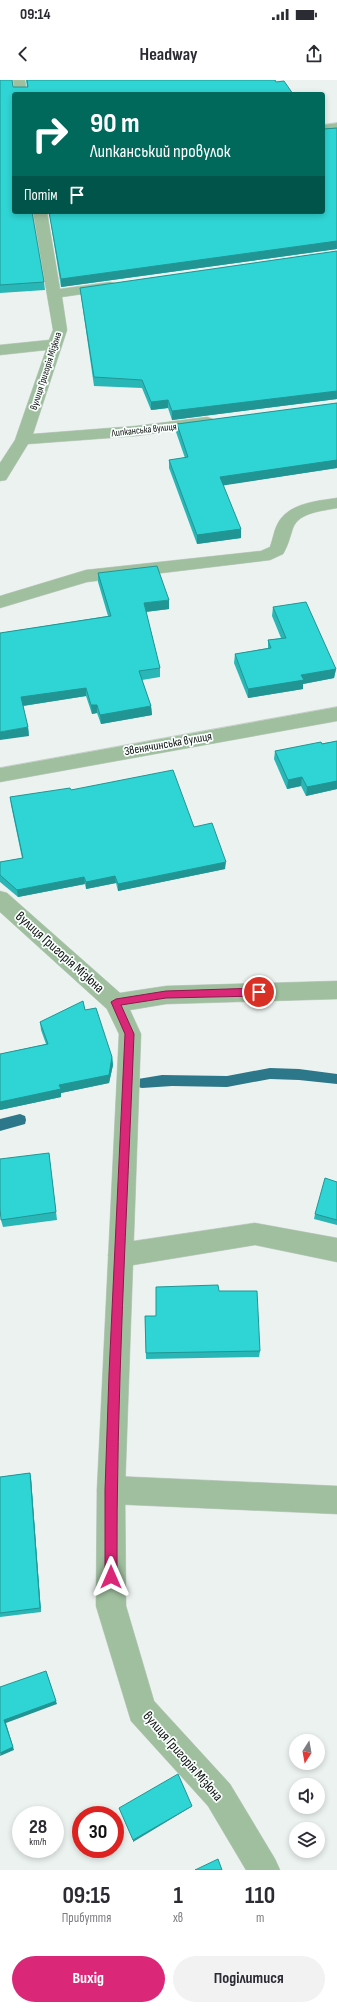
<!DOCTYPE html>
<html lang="uk">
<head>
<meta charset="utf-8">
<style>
	body { margin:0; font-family:"Sofia Sans Condensed",sans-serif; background:#f2f2f3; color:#2b2b33; height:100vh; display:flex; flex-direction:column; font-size:15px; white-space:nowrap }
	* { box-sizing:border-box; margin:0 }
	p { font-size:13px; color:#7c7c81 }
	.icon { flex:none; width:22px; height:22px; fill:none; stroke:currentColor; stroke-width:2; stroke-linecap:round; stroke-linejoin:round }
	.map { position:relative; height:1790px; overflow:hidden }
	.side { display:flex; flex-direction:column; background:#fff; flex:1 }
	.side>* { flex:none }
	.hud { position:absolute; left:12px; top:12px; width:313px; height:122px; border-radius:4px; box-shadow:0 2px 6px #0003; background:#00695c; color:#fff; overflow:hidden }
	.needle { width:26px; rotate:191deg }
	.fabs { position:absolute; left:289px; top:1654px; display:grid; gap:8px }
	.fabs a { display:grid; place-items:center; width:36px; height:36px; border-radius:50%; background:#fff; box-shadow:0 2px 6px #0003; font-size:20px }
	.speed { position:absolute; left:12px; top:1726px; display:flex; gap:8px; font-size:20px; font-weight:700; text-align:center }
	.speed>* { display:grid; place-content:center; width:52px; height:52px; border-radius:50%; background:#fff; box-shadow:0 2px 6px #0003; line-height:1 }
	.speed small { font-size:10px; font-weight:400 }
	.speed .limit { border:6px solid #d22; background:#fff; color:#111 }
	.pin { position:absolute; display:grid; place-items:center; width:34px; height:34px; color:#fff; margin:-17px; border:2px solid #fff; border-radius:50%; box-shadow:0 1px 4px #0007 }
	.me { position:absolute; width:44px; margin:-22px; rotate:0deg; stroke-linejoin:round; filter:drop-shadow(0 0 3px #0008) }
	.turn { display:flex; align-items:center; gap:14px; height:84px; padding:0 12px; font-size:18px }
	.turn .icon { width:52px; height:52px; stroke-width:2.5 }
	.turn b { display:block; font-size:28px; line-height:34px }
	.then { display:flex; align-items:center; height:38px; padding:0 12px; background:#0003; gap:8px; font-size:15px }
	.eta { display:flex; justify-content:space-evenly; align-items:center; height:68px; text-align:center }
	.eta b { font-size:24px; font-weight:700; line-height:28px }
	.button { display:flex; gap:8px; margin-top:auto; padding:8px 12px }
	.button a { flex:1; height:46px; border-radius:24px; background:#db2777; color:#fff; font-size:16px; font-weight:700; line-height:46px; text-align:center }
	.button a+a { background:#f2f2f3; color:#2b2b33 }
	.status { display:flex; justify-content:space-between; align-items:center; height:28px; padding:0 20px; background:#fff; direction:ltr }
	.status svg { height:11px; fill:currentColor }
	header { display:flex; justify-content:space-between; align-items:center; height:52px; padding:0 12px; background:#fff; font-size:18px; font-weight:700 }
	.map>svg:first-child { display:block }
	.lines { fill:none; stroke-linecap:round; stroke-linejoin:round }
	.stream { fill:#2c7789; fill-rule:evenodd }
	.lane-casing { stroke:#c7cecb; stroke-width:1 }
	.street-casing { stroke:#c7cecb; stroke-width:1 }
	.lane { fill:#9fbf9f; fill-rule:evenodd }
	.street { fill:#9fbf9f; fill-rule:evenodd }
	.wall { fill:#28b7b6 }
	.shaded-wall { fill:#219594 }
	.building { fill:#2fd5d4; stroke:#219594 }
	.route { fill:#db2777; stroke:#8e194d }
	.labels { text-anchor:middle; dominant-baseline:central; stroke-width:3.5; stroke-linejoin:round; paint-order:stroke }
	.far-street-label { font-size:10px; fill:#0d0f0e; stroke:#f9fffd }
	.street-label { font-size:12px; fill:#0d0f0e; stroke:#f9fffd }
	.near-street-label { font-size:14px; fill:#0d0f0e; stroke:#f9fffd }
</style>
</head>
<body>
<div class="status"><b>09:14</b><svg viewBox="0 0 49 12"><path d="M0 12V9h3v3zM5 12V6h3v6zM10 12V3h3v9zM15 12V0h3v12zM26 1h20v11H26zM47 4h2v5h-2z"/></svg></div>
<header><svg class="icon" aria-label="back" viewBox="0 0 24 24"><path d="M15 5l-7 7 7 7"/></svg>Headway<svg class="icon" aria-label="share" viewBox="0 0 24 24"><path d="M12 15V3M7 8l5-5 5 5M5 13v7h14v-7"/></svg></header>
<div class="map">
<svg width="337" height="1790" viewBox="0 0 337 1790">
	<rect width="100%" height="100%" fill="#ebf2ef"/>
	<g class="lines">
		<!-- stream -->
		<path class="stream" d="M270,988L299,989L337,994V1004L299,1000L270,999L227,1007L172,1006L142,1008L138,1007L136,1003L138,999L162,995L227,996Z
			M20,1034L25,1036L26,1040L25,1044L0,1051V1039Z"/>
		<!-- lane casing -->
		<g class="lane-casing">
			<path id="lane" d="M337,418V428C323,431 299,432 293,448C290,457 288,466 283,474L270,480L87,502L0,528V516L86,490L261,471L270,467C273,459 274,450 278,443C289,423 317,421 337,418Z
				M255,1143L337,1158V1182L255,1165L121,1187L112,1183L108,1175L112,1167L121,1163Z
				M111,1396L337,1406V1434L111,1424L101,1420L97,1410L101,1400Z"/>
		</g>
		<!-- street casing -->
		<g class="street-casing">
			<path id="street" d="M13,0H25L27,14H15Z
				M337,43V51L323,53V45Z
				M33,132H47L60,209L110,202L115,203L117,206L115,209L110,210L62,217L67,250L33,354L136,346L207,337L213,339L215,342L213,345L136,356L28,364L6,400L0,401V383L15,360L46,270L0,275V265L49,260L53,250Z
				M337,627V641L0,702V688Z
				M0,811L7,813L120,913L166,906L337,901V919L166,924L130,930L141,954L125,1410L126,1526L154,1621L230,1704L275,1779L280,1790H246L208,1726L131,1641L96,1526L97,1410L119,954L107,929L0,832Z"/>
		</g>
		<!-- lane -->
		<use href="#lane" class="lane"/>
		<!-- street -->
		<use href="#street" class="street"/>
	</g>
	<!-- wall -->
	<path class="wall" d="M0,0L13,7H27L26,0H275L276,2L293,14H14V132L44,202L45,210L0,213Z
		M337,48V169L61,207L49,132H323L324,49Z
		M337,171V319L172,340L168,328L151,330L142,308L94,306L81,216L80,208Z
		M337,323V388L223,405L241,458L197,464L169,388V380L185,378L176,352L177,344Z
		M98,493L169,529L146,532L160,588V597L142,600L151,626L152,635L101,644L97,633L92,634L86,616L23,626L28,647L29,656L0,553L108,536L98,502Z
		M273,527L336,589L334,598L303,604V609L248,618L234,583L235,574L268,568V560L281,558L272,536Z
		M337,661V709L306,716L301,706L287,709L274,679L275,671Z
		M71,710L194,747L225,789L118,811L116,803L86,809L85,804L18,817L0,802V782L22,778L11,725L10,717Z
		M85,930L112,977L113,985L109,1003L61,1013V1017L0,1030V974L46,964L41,950L40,942Z
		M49,1073L57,1140L3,1147L1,1140Z
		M337,1102V1145L314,1139L315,1134Z
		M219,1211L260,1271L259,1277L146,1279L145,1236H156Z
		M30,1393L31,1398L41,1532L0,1537V1397Z"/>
	<!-- shaded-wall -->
	<path class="shaded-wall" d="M337,161V169L61,207V199Z
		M337,311V319L172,340V331Z
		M168,320V328L151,330V322Z
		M337,380V388L220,406V397Z
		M241,449V458L197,464V455Z
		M169,520V529L144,532V523Z
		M336,589L334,598L303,604V609L248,618V609L301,595Z
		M86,608V616L22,626L21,617Z
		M91,625H97V633L92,634Z
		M151,626L152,635L101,644L100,635Z
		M28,647L29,656L0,660V652Z
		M302,697L301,706L287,709L288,700Z
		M337,701V709L306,716L307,707Z
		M226,782L225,789L118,811V804Z
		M115,796L116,803L86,809V802Z
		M84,797L85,804L18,817L17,810Z
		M112,977L113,985L109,1003L61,1013V1017L0,1030V1022L59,1005Z
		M30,1393L31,1398L41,1532L40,1528Z
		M46,1591L57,1624L6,1643L14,1670L0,1676L4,1640Z
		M192,1726L191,1727L133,1762V1760Z"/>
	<!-- building -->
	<path class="building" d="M0,0H12L13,7H28L27,0H275L276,2L284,1L293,14H14V132H32L44,202L0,205Z
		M323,47L324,49L337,48V161L61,199L49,132H323Z
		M337,171V311L172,331L168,320L151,322L142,300L94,297L80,208Z
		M337,323V380L220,397L241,449L197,455L169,380L188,377L177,344Z
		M157,486L169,520L144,523L160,588L139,591L151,626L100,635L97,625H91L86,608L21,617L28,647L0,652V553L111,536L98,493Z
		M306,522L336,589L301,595L304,600L248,609L235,574L271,568L268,560L286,558L273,527Z
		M337,661V701L307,707L302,697L288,700L275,671L321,662L322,664Z
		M173,690L194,747L212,743L226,782L118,804L115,796L86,802L84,797L17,810L0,795V782L23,778L10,717L70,708L71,710Z
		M83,921L85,930L96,928L112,977L109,995L59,1005L61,1009L0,1022V974L48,964L40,942Z
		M49,1073L56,1132L1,1140L0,1128V1079Z
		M325,1098L337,1102V1140L315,1134Z
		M218,1205L219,1211H257L260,1271L146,1273L145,1236H156V1207Z
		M30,1393L40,1528L0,1533V1397Z
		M46,1591L56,1621L4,1640L13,1667L0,1673V1607Z
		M178,1694L192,1726L133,1760L119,1728Z
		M218,1779L222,1790H195Z"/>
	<!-- route -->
	<path class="route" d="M259,908L264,912L259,916L166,918L121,925L134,954C127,1135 116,1316 117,1497L115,1501L111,1503L107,1501L105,1497V1410L109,1294L125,954L111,922L116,919L166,911Z"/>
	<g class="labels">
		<!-- far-street labels -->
		<g class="far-street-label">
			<text transform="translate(46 291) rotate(-72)">вулиця Григорія Мізюна</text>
			<text transform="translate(144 350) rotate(-6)">Липканська вулиця</text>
		</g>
		<!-- street labels -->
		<g class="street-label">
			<text transform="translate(168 664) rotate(-10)">Звенячинська вулиця</text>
		</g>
		<!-- near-street labels -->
		<g class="near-street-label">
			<text transform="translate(60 872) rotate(42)">вулиця Григорія Мізюна</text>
			<text transform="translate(183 1676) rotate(49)">вулиця Григорія Мізюна</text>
		</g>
	</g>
</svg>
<div class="fabs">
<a><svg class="needle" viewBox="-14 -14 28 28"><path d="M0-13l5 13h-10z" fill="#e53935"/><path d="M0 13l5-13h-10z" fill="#7c7c81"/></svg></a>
<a><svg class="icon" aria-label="sound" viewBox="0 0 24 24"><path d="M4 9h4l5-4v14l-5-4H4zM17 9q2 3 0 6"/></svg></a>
<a><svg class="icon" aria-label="layers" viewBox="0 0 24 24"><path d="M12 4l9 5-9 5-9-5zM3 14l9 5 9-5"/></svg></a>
</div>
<div class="speed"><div>28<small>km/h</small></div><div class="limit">30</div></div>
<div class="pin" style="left:259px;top:912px;background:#d93025"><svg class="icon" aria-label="arrive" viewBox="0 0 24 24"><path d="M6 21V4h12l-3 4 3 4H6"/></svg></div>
<svg class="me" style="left:111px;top:1497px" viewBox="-20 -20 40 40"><path d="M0-17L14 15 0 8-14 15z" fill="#db2777" stroke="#fff" stroke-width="4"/></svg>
<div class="hud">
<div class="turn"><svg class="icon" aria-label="right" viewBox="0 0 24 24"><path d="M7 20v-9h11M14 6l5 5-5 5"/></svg><div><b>90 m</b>Липканський провулок</div></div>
<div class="then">Потім<svg class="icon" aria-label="arrive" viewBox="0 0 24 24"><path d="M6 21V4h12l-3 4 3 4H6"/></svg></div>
</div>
</div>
<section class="side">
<div class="eta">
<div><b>09:15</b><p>Прибуття</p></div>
<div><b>1</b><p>хв</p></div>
<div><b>110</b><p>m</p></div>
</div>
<div class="button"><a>Вихід</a><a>Поділитися</a></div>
</section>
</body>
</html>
